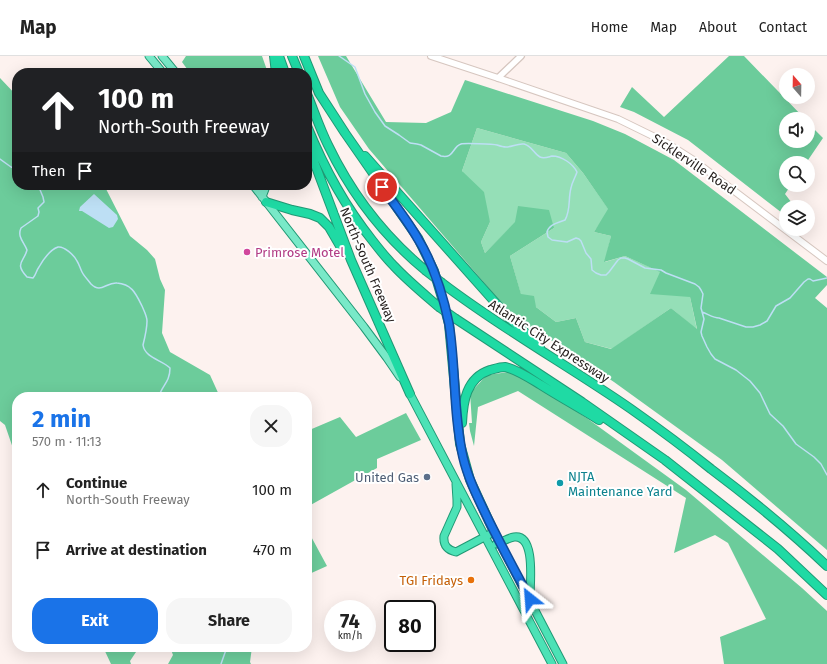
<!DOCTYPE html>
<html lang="en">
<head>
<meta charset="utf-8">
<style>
	body { margin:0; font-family:"Fira Sans",sans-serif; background:#f6f6f6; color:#222; height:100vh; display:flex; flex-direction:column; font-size:15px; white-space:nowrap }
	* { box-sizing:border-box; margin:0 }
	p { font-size:13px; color:#767676 }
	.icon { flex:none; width:22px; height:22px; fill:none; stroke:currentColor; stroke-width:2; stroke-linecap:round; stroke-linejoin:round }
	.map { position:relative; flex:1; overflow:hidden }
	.details { position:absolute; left:12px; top:336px; width:300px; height:260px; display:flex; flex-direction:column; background:#fff; border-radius:16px; box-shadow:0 4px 16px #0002 }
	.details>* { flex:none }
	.banner { position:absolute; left:12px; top:12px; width:300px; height:122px; border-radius:16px; box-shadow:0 4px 16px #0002; background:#202124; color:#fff; overflow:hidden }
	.needle { width:26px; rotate:340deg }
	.buttons { position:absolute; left:779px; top:12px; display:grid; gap:8px }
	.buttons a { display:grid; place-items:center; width:36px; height:36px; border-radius:50%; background:#fff; box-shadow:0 4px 16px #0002; font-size:20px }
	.speed { position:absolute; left:324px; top:544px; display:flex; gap:8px; font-size:20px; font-weight:700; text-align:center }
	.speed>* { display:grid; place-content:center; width:52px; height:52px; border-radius:50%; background:#fff; box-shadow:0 4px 16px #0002; line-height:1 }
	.speed small { font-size:10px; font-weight:400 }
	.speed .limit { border:2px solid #111; border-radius:6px; background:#fff; color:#111 }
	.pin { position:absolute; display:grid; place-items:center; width:34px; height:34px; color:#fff; margin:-17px; border:2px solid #fff; border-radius:50%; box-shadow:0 1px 4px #0007 }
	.me { position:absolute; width:44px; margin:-22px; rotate:332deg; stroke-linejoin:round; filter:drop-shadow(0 0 3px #0008) }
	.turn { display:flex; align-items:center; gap:14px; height:84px; padding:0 20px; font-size:18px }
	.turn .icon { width:52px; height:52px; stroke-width:2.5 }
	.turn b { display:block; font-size:28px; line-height:34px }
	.then { display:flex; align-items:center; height:38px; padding:0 20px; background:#0003; gap:8px; font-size:15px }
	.round { display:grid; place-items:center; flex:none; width:42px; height:42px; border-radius:16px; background:#f6f6f6 }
	.headline { display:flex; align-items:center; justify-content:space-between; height:68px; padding:0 20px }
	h1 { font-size:24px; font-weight:700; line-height:30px; color:#1a73e8 }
	.cta { display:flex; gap:8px; margin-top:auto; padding:8px 20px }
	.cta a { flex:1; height:46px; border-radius:16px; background:#1a73e8; color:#fff; font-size:16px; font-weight:700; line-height:46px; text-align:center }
	.cta a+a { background:#f6f6f6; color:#222 }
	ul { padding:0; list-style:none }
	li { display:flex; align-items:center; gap:12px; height:60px; padding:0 20px }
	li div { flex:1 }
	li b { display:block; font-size:15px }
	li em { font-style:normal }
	header { display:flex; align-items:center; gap:24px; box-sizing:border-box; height:56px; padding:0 20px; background:#fff; border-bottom:1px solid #e0e0e0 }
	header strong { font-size:19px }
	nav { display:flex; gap:22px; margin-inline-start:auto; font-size:14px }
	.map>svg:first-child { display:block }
	.green { fill:#95dfb7 }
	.forest { fill:#6ccc9b; fill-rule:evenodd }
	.water { fill:#bddff4 }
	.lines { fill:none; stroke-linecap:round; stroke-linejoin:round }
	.stream { stroke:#bddff4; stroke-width:1.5 }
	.tertiary-casing { stroke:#d6c6bf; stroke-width:8 }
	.secondary-casing { stroke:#d6c6bf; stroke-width:8 }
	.primary-casing { stroke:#219975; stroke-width:9 }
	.trunk-casing { stroke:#219975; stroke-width:9 }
	.motorway-casing { stroke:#219975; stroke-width:10 }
	.tertiary { stroke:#fff; stroke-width:5.5 }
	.secondary { stroke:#fff; stroke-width:6 }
	.primary { stroke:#79e9c8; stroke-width:7 }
	.trunk { stroke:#4ce2b6; stroke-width:7 }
	.motorway { stroke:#1fdaa4; stroke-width:8 }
	.motorway-bridge-casing { stroke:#219975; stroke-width:10; stroke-linecap:butt }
	.motorway-bridge { stroke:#1fdaa4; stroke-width:8 }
	.route-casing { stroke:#114b97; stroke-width:10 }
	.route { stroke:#1a73e8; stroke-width:7 }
	.hotel-dot { fill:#d1479c; stroke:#fff; stroke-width:1.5 }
	.service-dot { fill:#5c6f8a; stroke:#fff; stroke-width:1.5 }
	.culture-dot { fill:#0f9aa8; stroke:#fff; stroke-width:1.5 }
	.food-dot { fill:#e8710a; stroke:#fff; stroke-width:1.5 }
	.labels { text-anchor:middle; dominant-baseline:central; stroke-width:4; stroke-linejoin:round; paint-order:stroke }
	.street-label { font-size:13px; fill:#251f1d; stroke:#fff }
	.hotel-label { font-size:13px; fill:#b23c85; stroke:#fff; text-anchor:start }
	.culture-label { font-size:13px; fill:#0d838f; stroke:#fff; text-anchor:start }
	.service-label { font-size:13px; fill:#4e5e75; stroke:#fff; text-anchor:end }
	.food-label { font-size:13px; fill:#c56008; stroke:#fff; text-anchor:end }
</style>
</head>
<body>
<header>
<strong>Map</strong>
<nav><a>Home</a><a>Map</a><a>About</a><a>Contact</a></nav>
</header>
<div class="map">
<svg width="827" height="608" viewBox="0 0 827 608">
	<rect width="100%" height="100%" fill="#fdf2ef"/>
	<!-- green -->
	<path class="green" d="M477,72L566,97L583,117L609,154L594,176L611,180L605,206L625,200L661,216L690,241L697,274L671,252L612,293L585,286L576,262L556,266L536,251L521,239L510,200L554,172L516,166L485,197L481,186L490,166L462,115Z"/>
	<!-- forest -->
	<path class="forest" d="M186,0H262L268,17H190L182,6Z
		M318,0H346L386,66L426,67L451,56L465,24L593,65L625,78L674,104L827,221V229L815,242L827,252V494L722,404L614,326L511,258L369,93L340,51ZM477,72L566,97L583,117L608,153L594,176L611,180L604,206L625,200L660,216L650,238L690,241L697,273L671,252L611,293L585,286L576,262L556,266L536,251L534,240L521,238L510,200L554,172L549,154L518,150L515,166L485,197L481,186L490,166L484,136L462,115Z
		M729,0H744L805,63H786V85H808V67L823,82L806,107H786V129H791L785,138L795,151H786V160L688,84L634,56L620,51L632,31L664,61Z
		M0,22L17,40V129H104L130,180L147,194L155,203L160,223L165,234L162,277L170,296L210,319L220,341H17V404L5,369L0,365Z
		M510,312L588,363L686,434L802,532L827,555V608H724L720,581L766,563L728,487L715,479L674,497L686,442L518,335L478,351L474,390L470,375L469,367H472L470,337L487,319L509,316Z
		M406,357L421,384L377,403V412L307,451V375L340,361L356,381Z
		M307,473L327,510L307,519Z
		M103,591H141L138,593L130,605L131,608H111Z
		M170,591H252L250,606L251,608H168L173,599Z"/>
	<!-- water -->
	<path class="water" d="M94,138L117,159L118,163L113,171L109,172L82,155H79L80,151Z"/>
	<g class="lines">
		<!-- stream -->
		<path class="stream" d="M339,0L355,11L365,38L375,56L385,70L399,79L410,87L417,88L421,89L441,100C454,103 452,91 461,88C464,87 493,88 497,89C500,90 503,91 506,91C512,91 518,87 524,88C532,90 534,98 540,101C544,103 548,101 552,100C562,100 573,108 577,116C575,122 572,126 571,132C568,142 571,154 565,164C558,167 549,168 547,176L548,181L552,184L567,186L576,182L579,183L581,185L586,197L591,203L592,214L596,217L601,219H606L609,216L618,204L621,202H625L628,203L645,212L661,214L666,217L695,228L699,231L701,234L703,238L701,252L704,263L701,276L702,280L707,291L711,298L715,303L736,314L750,325L760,337L770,358L783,370L796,388L814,401L821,408L827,419
			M0,103L11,111L17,113
			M38,129L43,141L44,146L38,152L39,156L38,160L21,172C17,181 24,186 27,194C24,206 14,207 27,221L33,222C36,219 36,215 39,211C43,204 49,194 58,191C64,190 74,199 77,205C79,208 80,212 82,216C84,220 88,224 91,228C101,238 106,226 117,227C132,228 136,238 142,250C144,255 147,260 147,265C147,273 145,281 143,289C145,302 162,304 170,312C170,327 161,330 159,341
			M702,256C708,258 713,262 719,262L746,271H753L760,269L767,265L776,250L790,242L804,226L808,223H810L813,225L827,222
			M221,608L227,591"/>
		<!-- tertiary casing -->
		<g class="tertiary-casing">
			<path id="tertiary" d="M498,22L521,0"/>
		</g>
		<!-- secondary casing -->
		<g class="secondary-casing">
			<path id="secondary" d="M431,0L498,22L618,63L667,87L692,103L827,205"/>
		</g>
		<!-- primary casing -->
		<g class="primary-casing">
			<path id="primary" d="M149,0L163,17
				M162,0L176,17
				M253,129L364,271L387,302L400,321
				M262,141L265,133L264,129"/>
		</g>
		<!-- trunk casing -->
		<g class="trunk-casing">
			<path id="trunk" d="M410,338L552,608
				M456,428L457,444V451L444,480C443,490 448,494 456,496L494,476L563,608
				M496,488C502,486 508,482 514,481C536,478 530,527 530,541"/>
		</g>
		<!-- motorway casing -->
		<g class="motorway-casing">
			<path id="motorway" d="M274,0L276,17
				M279,0L285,17
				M292,0L299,17
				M304,0L319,37L345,77L418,182L434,215L442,242L449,268L457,355L460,388L464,402L470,424L494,476
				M307,38C314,55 320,73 328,89C351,137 384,180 425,214
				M307,70C324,112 344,149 372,184C379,193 386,202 394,210C408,225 424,238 439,251
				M307,87L351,204L410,338
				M365,100L509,262L540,290
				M266,146L292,154L310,158L320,162L329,171L343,195
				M442,227C502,273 569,310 631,353C658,372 685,392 711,413C751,443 790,475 827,510
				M456,263L582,346L665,404L778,493L827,539
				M462,367C463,346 466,322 490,314C494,313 500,311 505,311C516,313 531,323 541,329C560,341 580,352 599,364"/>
		</g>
		<!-- tertiary -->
		<use href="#tertiary" class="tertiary"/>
		<!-- secondary -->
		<use href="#secondary" class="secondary"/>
		<!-- primary -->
		<use href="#primary" class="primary"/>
		<!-- trunk -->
		<use href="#trunk" class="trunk"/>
		<!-- motorway -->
		<use href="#motorway" class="motorway"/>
		<!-- motorway-bridge casing -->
		<g class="motorway-bridge-casing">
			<path id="motorway-bridge" d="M425,214L442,227
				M439,251L456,263"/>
		</g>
		<!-- motorway-bridge -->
		<use href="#motorway-bridge" class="motorway-bridge"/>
	</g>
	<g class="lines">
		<!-- route casing -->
		<g class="route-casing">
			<path id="route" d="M382,131C394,148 408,165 418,183C434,209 443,239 449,268C456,312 453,357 463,401C468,423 479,444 489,465C502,491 516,517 530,543"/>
		</g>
		<!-- route -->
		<use href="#route" class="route"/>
	</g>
	<!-- markers -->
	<circle class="hotel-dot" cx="247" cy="196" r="4"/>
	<circle class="service-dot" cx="427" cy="421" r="4"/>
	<circle class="culture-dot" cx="560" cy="427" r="4"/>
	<circle class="food-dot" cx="471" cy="524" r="4"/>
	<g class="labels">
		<!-- street labels -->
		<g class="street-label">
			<text transform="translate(694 108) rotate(34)">Sicklerville Road</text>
			<text transform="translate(368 209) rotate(67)">North-South Freeway</text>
			<text transform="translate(549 285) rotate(33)">Atlantic City Expressway</text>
		</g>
		<!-- hotel labels -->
		<g class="hotel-label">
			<text x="255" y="196">Primrose Motel</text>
		</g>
		<!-- culture labels -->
		<g class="culture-label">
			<text x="568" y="420">NJTA<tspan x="568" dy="15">Maintenance Yard</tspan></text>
		</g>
		<!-- service labels -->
		<g class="service-label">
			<text x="419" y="421">United Gas</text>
		</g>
		<!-- food labels -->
		<g class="food-label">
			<text x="463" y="524">TGI Fridays</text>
		</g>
	</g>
</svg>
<div class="buttons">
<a><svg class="needle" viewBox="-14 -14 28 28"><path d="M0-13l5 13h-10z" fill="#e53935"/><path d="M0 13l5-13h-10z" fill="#767676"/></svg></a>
<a><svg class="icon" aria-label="sound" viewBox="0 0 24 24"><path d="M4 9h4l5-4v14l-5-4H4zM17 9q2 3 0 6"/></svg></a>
<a><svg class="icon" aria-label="search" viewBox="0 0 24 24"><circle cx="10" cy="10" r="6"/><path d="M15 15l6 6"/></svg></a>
<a><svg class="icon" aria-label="layers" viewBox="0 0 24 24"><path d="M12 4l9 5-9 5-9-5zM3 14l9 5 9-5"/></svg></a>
</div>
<div class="speed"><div>74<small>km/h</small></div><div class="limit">80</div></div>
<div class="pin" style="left:382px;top:131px;background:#d93025"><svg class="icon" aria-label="arrive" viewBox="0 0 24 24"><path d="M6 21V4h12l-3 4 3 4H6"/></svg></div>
<svg class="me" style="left:530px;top:543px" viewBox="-20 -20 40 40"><path d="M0-17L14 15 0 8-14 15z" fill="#1a73e8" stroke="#fff" stroke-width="4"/></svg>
<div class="banner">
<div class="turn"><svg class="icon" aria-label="ahead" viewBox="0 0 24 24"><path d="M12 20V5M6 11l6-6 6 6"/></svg><div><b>100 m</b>North-South Freeway</div></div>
<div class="then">Then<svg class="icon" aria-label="arrive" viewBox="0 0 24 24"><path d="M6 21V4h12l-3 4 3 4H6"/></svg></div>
</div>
<section class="details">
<div class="headline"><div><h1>2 min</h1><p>570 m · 11:13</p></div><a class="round"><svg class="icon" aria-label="close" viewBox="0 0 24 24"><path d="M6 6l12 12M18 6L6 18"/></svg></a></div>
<ul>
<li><svg class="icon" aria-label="ahead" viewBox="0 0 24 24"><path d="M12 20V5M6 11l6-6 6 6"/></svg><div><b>Continue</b><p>North-South Freeway</p></div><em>100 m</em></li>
<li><svg class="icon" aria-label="arrive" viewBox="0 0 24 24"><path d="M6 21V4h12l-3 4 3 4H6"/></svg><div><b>Arrive at destination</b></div><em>470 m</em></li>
</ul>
<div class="cta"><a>Exit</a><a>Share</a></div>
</section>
</div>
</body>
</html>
